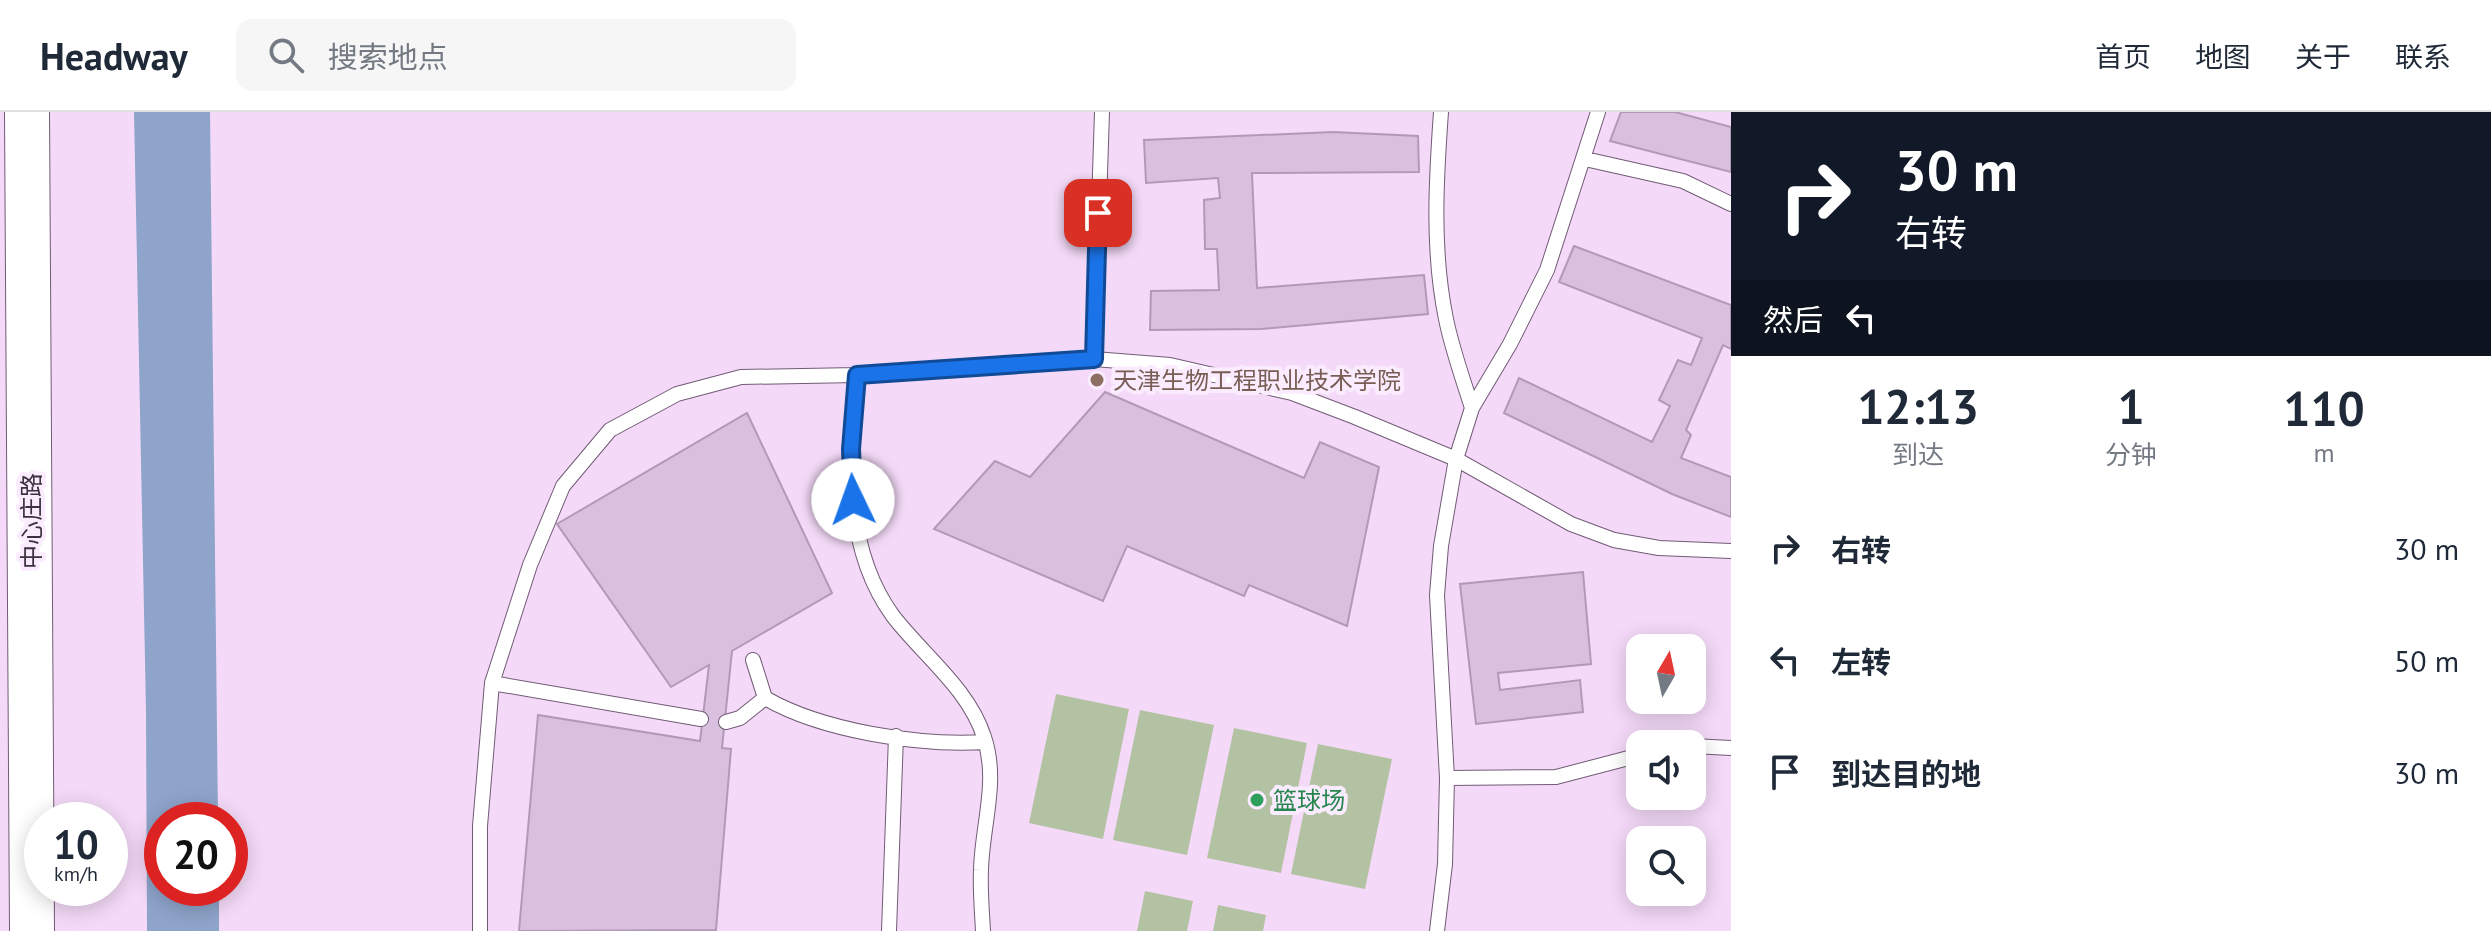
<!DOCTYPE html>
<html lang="zh">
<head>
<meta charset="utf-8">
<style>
	body { margin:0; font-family:"PT Sans","Noto Sans SC",sans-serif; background:#f6f6f7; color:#1f2937; height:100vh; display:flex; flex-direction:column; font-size:30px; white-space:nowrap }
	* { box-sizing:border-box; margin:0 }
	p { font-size:26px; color:#747a83 }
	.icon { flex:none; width:44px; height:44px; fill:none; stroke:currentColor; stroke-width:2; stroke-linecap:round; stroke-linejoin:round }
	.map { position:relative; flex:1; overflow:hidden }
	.sheet { display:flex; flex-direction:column; background:#fff; width:760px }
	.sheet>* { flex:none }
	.hud { background:#111827; color:#fff; overflow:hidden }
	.needle { width:52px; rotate:9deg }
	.tools { position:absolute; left:1626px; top:522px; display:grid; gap:16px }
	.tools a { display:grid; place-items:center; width:80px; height:80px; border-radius:16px; background:#fff; box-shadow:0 4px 20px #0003; font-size:40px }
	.speed { position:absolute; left:24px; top:690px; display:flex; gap:16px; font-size:40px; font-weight:700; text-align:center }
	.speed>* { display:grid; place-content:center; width:104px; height:104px; border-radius:50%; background:#fff; box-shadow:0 4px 20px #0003; line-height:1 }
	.speed small { font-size:20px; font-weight:400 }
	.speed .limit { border:12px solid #d22; background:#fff; color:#111 }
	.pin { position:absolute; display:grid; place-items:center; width:68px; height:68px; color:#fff; margin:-34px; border-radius:16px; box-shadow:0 4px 12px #0006 }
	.me { position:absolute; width:88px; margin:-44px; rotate:357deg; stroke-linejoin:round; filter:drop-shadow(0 0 6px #0008) }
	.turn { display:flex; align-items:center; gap:28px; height:168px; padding:0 32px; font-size:36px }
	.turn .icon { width:104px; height:104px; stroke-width:2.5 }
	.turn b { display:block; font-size:56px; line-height:68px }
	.then { display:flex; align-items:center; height:76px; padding:0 32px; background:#0003; gap:16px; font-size:30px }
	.eta { display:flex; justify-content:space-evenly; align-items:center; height:136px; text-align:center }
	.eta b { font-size:48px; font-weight:700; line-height:56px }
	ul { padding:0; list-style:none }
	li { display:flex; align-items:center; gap:24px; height:112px; padding:0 32px }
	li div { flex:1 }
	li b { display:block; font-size:30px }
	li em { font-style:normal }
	header { display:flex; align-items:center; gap:48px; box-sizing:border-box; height:112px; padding:0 40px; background:#fff; border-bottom:2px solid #e0e1e3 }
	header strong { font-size:38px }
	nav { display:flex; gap:44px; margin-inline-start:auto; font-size:28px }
	.search { width:560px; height:72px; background:#f6f6f7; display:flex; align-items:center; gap:20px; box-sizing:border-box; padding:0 28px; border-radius:16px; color:#747a83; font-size:30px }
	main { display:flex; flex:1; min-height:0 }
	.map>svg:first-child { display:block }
	.green { fill:#b4c2a4 }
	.water { fill:#8ea4ca }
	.building { fill:#d9c0de; stroke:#b29ab6; stroke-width:2 }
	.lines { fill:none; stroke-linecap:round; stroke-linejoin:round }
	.service-casing { stroke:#715b75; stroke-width:16 }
	.primary-casing { stroke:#715b75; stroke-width:46 }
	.service { stroke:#fff; stroke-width:14 }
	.primary { stroke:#fff; stroke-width:44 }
	.route-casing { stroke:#114b97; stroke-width:20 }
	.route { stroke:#1a73e8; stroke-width:14 }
	.education-dot { fill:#8d6e63; stroke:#fbebfe; stroke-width:3 }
	.leisure-dot { fill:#2e9e5b; stroke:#fbebfe; stroke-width:3 }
	.labels { text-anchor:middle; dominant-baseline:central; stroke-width:8; stroke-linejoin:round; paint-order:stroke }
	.education-label { font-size:24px; fill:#785e54; stroke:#fbebfe; text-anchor:start }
	.street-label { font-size:24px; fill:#3b323d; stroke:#fbebfe }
	.leisure-label { font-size:24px; fill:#27864d; stroke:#fbebfe; text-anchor:start }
</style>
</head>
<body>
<header>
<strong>Headway</strong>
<div class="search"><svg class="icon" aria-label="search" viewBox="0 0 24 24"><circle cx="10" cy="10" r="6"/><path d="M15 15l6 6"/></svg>搜索地点</div>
<nav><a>首页</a><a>地图</a><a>关于</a><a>联系</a></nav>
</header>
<main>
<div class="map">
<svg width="1731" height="819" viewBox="0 0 1731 819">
	<rect width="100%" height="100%" fill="#f4daf8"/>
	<!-- green -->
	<path class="green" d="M1056,582L1129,597L1103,727L1029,711Z
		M1140,598L1214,613L1187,743L1113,728Z
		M1234,616L1307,631L1281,761L1207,746Z
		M1318,632L1392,647L1365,777L1291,762Z
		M1145,779L1193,789L1187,819H1137Z
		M1218,793L1266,803L1263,819H1213Z"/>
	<!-- water -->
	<path class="water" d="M134,0H210L218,708H162V776H219V819H147L146,599Z"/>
	<!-- building -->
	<path class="building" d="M1621,0H1675L1731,15V60L1610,29Z
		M1333,20L1418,24L1419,60L1252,61L1257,176L1424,163L1428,202L1261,217L1150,218L1151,179L1219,178L1217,137H1205L1204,88L1220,86L1218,66L1146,71L1144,28Z
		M1574,134L1731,193V237L1723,233L1686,318L1691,323L1681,346L1731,365V405L1672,382L1504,301L1519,266L1652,330L1670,294L1659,288L1678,248L1691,253L1702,226L1559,170Z
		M1105,280L1304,366L1320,330L1379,355L1347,514L1249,473L1244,484L1127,434L1103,489L934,417L995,349L1030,365Z
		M747,301L832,481L732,539L722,636L731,637L716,818L519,819L538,603L700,629L709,553L671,575L557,412Z
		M1583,460L1591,552L1498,561L1500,578L1580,568L1583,600L1476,612L1460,472Z"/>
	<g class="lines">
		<!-- service casing -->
		<g class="service-casing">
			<path id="service" d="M1441,0C1436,69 1432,139 1446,207C1452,237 1463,267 1472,296
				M1585,47L1683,69L1731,92
				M1094,247L1102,0
				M857,263C850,344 842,434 893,504C923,543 969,577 984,625C999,669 982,713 981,758C980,778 982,799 983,819
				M753,548L765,586C822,619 919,634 985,630
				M492,571L701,607
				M726,610L740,606L765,586
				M1692,634L1731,636
				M1447,666L1556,665L1640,643
				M480,819V714L492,571L530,453L563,374L610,318L677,282L741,265L857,263L1094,247L1170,253L1292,281L1355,305L1456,347L1571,412L1614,428L1659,436L1731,439
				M889,819L896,624
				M1437,819L1445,752L1447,666L1437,483L1441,434L1456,347L1472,296L1510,232L1547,158L1598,0"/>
		</g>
		<!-- primary casing -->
		<g class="primary-casing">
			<path id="primary" d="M27,0L32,819"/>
		</g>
		<!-- service -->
		<use href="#service" class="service"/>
		<!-- primary -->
		<use href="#primary" class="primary"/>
	</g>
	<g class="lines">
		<!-- route casing -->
		<g class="route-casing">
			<path id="route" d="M853,388L851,337L857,263L1094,247L1098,101"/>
		</g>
		<!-- route -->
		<use href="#route" class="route"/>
	</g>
	<!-- markers -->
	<circle class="education-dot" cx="1097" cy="268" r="8"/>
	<circle class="leisure-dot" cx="1257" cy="688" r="8"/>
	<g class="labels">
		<!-- education labels -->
		<g class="education-label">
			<text x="1113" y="268">天津生物工程职业技术学院</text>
		</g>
		<!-- street labels -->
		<g class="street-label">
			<text transform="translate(31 409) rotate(-90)">中心庄路</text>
		</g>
		<!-- leisure labels -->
		<g class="leisure-label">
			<text x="1273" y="688">篮球场</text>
		</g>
	</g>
</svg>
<div class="tools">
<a><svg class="needle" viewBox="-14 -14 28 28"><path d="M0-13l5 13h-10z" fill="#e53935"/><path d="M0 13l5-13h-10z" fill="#747a83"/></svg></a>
<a><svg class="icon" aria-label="sound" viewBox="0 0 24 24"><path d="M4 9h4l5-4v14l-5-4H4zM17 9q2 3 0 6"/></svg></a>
<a><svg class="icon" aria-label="search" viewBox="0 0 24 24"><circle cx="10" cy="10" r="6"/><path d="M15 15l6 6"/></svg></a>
</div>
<div class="speed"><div>10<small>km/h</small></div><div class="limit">20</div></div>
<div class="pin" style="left:1098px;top:101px;background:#d93025"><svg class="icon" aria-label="arrive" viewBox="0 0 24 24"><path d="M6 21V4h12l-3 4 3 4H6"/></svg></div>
<svg class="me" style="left:853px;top:388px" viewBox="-20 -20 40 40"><circle r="19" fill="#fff"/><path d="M0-13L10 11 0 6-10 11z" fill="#1a73e8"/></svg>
</div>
<section class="sheet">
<div class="hud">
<div class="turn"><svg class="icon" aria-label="right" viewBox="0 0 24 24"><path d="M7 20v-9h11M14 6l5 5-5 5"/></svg><div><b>30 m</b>右转</div></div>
<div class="then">然后<svg class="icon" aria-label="left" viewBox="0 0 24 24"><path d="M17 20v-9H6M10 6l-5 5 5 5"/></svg></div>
</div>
<div class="eta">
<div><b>12:13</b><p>到达</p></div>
<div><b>1</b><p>分钟</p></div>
<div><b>110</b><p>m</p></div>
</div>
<ul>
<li><svg class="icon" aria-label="right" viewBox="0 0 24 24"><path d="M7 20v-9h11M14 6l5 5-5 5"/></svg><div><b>右转</b></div><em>30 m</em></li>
<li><svg class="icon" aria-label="left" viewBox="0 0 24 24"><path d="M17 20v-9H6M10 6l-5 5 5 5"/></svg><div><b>左转</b></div><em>50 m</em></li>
<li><svg class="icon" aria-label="arrive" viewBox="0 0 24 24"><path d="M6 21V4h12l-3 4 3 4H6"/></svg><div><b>到达目的地</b></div><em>30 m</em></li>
</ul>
</section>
</main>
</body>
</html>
